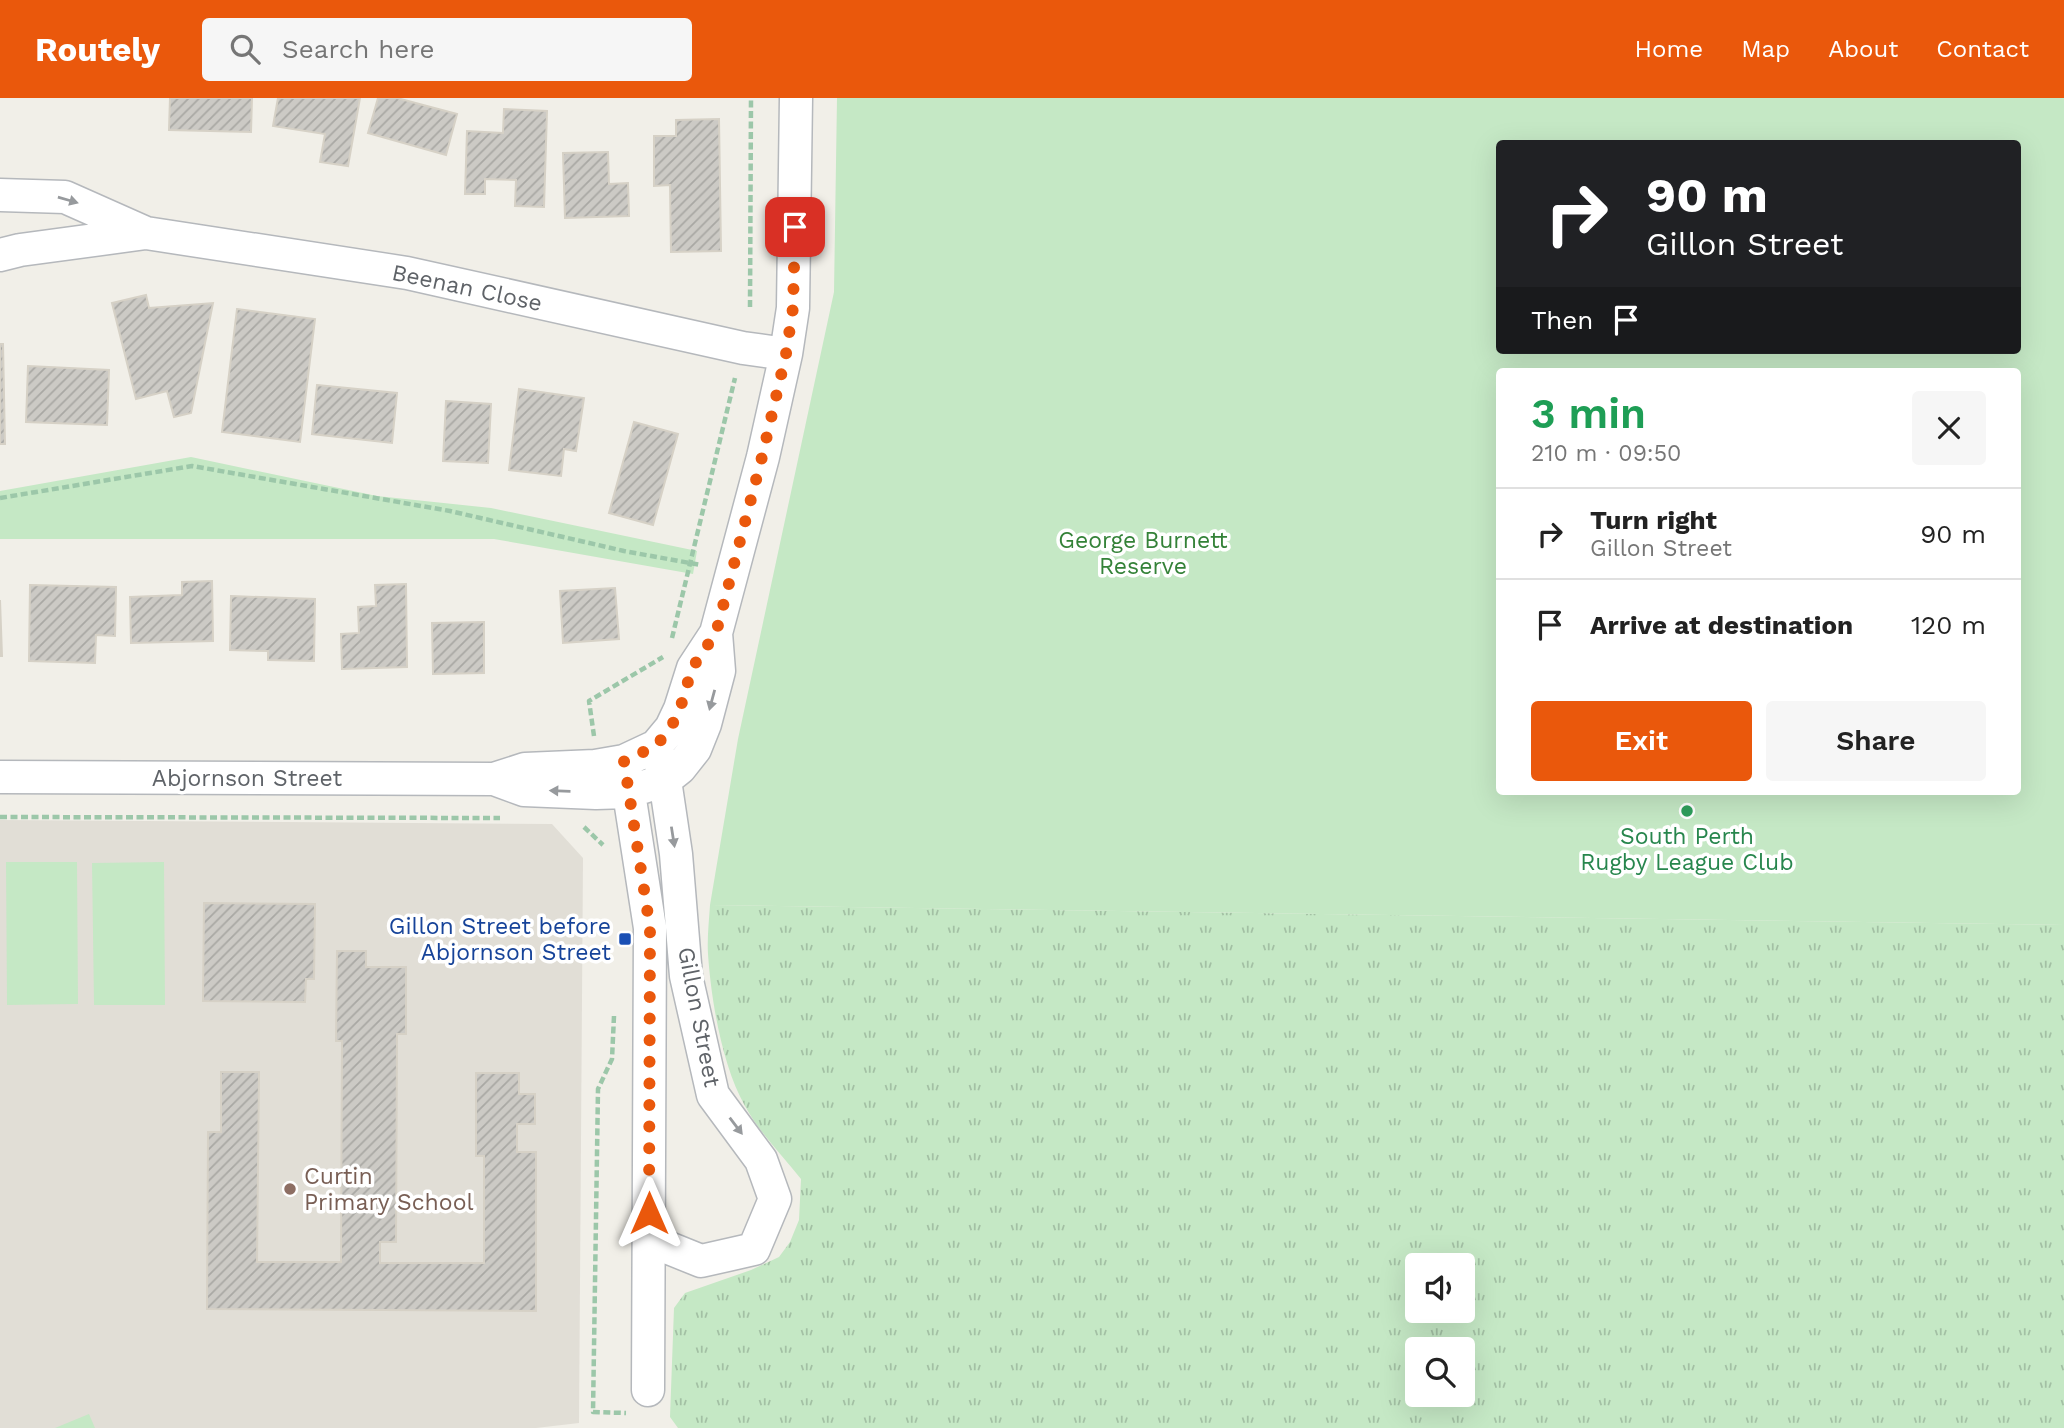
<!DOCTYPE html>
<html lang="en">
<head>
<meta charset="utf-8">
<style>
	body { margin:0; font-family:"Work Sans",sans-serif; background:#f6f6f6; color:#222; height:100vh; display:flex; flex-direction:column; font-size:26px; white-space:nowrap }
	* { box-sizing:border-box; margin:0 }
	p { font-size:23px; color:#767676 }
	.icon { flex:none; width:38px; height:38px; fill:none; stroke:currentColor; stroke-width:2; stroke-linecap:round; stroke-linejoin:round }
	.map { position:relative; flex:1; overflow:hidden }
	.drawer { position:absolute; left:1496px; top:270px; width:525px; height:427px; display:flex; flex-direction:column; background:#fff; border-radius:7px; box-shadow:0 7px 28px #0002 }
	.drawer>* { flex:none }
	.guide { position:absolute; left:1496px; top:42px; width:525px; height:214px; border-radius:7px; box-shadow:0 7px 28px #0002; background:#202124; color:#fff; overflow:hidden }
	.controls { position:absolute; left:1405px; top:1155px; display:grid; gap:14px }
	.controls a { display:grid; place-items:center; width:70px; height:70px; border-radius:7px; background:#fff; box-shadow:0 7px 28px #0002; font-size:35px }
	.pin { position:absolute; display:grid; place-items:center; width:60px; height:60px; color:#fff; margin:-30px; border-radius:14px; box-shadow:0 4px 10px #0006 }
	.me { position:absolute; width:77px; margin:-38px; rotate:0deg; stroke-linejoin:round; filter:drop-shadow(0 0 5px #0008) }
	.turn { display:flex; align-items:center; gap:24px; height:147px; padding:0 35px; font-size:32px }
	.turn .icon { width:91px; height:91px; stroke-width:2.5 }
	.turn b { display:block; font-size:49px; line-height:60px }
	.then { display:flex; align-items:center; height:66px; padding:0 35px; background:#0003; gap:14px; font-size:26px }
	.round { display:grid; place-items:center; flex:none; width:74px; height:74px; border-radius:7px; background:#f6f6f6 }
	.head { display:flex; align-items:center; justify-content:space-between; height:119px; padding:0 35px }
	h1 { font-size:42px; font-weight:600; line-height:52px; color:#1e9e55 }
	.action { display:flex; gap:14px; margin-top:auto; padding:14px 35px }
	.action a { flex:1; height:80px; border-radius:7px; background:#ea580c; color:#fff; font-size:28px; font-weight:600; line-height:80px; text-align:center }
	.action a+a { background:#f6f6f6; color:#222 }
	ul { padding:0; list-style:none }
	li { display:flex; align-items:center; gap:21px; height:91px; padding:0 35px; border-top:2px solid #e0e0e0 }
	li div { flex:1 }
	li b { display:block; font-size:26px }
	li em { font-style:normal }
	header { display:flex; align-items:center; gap:42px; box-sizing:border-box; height:98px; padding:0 35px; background:#ea580c; color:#fff }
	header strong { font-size:33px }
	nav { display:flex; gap:38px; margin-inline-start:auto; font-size:24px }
	.search { width:490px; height:63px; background:#f6f6f6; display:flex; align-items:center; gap:18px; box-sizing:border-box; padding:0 24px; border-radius:7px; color:#767676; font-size:26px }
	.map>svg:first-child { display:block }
	.education { fill:#e1ded6 }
	.grass { fill:url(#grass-tufts); fill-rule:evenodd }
	.park { fill:#c5e8c5; fill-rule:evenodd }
	.building { fill:url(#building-hatch); stroke:#d6d1c6; stroke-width:2 }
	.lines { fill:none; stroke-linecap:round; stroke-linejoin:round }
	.minor-casing { stroke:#b5b8bc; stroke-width:35 }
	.path { stroke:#9cc7a9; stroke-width:4.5; stroke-dasharray:7 3.5; stroke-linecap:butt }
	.minor { stroke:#fff; stroke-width:32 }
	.oneway { fill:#979a9d }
	.route { stroke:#ea580c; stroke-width:12; stroke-dasharray:0 21.6 }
	.leisure-dot { fill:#2e9e5b; stroke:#fff; stroke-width:2.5 }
	.transit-dot { fill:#1a4fb4; stroke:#fff; stroke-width:2.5 }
	.education-dot { fill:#8d6e63; stroke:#fff; stroke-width:2.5 }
	.labels { text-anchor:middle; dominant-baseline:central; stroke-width:7; stroke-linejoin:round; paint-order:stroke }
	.street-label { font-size:23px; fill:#5f6368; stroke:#fff }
	.park-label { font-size:23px; fill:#348238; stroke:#fff }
	.leisure-label { font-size:23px; fill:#27864d; stroke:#fff }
	.transit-label { font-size:23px; fill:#164399; stroke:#fff; text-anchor:end }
	.education-label { font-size:23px; fill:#785e54; stroke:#fff; text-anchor:start }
</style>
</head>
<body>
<header>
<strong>Routely</strong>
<div class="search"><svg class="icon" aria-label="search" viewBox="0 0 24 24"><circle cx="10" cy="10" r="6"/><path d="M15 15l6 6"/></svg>Search here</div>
<nav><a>Home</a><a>Map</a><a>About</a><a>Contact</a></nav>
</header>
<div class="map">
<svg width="2064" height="1330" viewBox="0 0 2064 1330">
	<defs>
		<pattern id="grass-tufts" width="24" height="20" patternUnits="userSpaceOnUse" patternTransform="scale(1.75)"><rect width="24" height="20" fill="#c5e8c5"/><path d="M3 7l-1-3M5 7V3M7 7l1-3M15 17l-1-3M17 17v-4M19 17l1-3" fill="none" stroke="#a3c0a4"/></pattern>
		<pattern id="building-hatch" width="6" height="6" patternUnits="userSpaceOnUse" patternTransform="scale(1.75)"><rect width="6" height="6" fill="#cccac5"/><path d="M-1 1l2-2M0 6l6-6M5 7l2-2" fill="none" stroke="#a9a8a4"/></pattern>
	</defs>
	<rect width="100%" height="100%" fill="#f1efe8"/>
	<!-- education -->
	<path class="education" d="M0,722L552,726L583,760L579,1325L536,1330H0Z"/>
	<!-- grass -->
	<path class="grass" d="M710,807L2064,827V1330H678L670,1319L674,1210L685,1195L751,1172L779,1159L790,1144L799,1122L801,1081C782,1057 759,1034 745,1008C722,968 711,901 708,856C707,840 709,823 710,807ZM1418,1167H1463V1213H1418ZM1418,1251H1463V1297H1418Z"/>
	<!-- park -->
	<path class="park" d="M837,0H2064V827L710,807L738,641L834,194ZM1500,46H2018V252H1500ZM1500,273H2018V693H1500Z
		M191,359L377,398L491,410L697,453L693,476L494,441H0V393Z
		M6,764H77L78,906L7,907Z
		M164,764L165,907H94L92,765Z
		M89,1316L95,1330H55Z"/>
	<!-- building -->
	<path class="building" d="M170,0H252L251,34L169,32Z
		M278,0H360L348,68L320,64L325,36L273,28Z
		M378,0H397L457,16L446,57L368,35Z
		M504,11L547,13L544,109L515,108L516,82L485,81V96H465L467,33L503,35Z
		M719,21L721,153L671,154L670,87L654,88V38H676V22Z
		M608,54L609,86L628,85L629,118L565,120L563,55Z
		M146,197L149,210L213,205L191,315L174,319L167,293L136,301L112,205Z
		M237,211L315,221L300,344L222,334Z
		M0,246H3L5,346H0Z
		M28,268L109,272L107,327L26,324Z
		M317,287L397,295L392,345L312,336Z
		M519,291L584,300L576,353L564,351L561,378L509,372Z
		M446,303L491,306L488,365L443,363Z
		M634,324L678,336L653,427L609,415Z
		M212,483L213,543L131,545L130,499L182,497V484Z
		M406,486L407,569L342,571L341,536L359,535L358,509L376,508L375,487Z
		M30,487L116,489L115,538L96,537L95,565L29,563Z
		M615,490L619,541L563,545L560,493Z
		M231,498L315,501L314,563L268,562V553L230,552Z
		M0,502L2,558H0Z
		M484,524V575L433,576L432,525Z
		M204,805L315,806L314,881H306L305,904L203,903Z
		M337,853H366V869H406V936H397L396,1144H380V1165H484V1058H476V975H519V996H535V1026H517V1054H536V1213L207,1211L208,1034H221V974H259L257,1164H341L342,943H336Z"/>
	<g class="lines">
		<!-- minor casing -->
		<g class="minor-casing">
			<path id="minor" d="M0,97L65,99L146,135L407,175L743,250L786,256
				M0,157L20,152L146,135
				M624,663L650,830L648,1292
				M0,679L494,681L525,671L595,668L624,663L656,648L671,630L680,611L693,570L716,535L763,359L786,256L793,210L796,0
				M494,681L524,692L596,695L628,694L665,682L680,670L695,651L705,626L719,573L716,535
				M649,1142L701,1163L754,1151L775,1101L761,1062L713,997L686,878L676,756L665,682L656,648"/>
		</g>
		<!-- path -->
		<path class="path" d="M750,209L751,0
			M0,400L192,368L450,413L624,453L701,467
			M672,540L735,280
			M594,638L589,603L663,559
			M0,719L500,720
			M584,729L603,747
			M614,918L612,961L598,991L593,1314L626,1315"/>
		<!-- minor -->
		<use href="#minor" class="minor"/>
	</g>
	<!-- one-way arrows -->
	<defs><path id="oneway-solid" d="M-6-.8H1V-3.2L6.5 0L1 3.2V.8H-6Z" transform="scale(1.75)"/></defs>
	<g class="oneway">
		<use href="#oneway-solid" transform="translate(68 102) rotate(16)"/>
		<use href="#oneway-solid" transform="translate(712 602) rotate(105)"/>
		<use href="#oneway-solid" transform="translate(560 693) rotate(-178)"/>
		<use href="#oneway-solid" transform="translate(673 739) rotate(81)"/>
		<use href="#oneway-solid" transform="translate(736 1028) rotate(53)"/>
	</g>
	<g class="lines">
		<!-- route -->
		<path class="route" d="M649,1115L650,830L624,663L656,648L671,629L680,611L692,570L716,535L762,359L786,256L793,210L795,129"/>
	</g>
	<!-- markers -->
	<circle class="leisure-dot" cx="1687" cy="713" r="7"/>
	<rect class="transit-dot" x="618" y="834" width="14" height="14" rx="3.5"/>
	<circle class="education-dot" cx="290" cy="1091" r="7"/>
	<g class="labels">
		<!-- street labels -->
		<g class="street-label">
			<text transform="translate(467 190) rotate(12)">Beenan Close</text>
			<text x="247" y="680">Abjornson Street</text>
			<text transform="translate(699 919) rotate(79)">Gillon Street</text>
		</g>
		<!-- park labels -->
		<g class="park-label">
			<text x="1143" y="442">George Burnett<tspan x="1143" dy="26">Reserve</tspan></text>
		</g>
		<!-- leisure labels -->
		<g class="leisure-label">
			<text x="1687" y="738">South Perth<tspan x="1687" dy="26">Rugby League Club</tspan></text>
		</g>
		<!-- transit labels -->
		<g class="transit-label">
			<text x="611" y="828">Gillon Street before<tspan x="611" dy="26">Abjornson Street</tspan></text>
		</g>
		<!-- education labels -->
		<g class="education-label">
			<text x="304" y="1078">Curtin<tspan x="304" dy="26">Primary School</tspan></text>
		</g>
	</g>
</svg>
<div class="controls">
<a><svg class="icon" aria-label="sound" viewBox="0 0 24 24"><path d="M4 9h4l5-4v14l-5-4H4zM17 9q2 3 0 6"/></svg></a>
<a><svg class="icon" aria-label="search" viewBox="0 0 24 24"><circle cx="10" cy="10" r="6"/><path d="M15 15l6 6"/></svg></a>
</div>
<div class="pin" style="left:795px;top:129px;background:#d93025"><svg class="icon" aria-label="arrive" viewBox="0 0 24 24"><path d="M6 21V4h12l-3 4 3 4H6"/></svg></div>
<svg class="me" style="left:649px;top:1115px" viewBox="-20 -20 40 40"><path d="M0-17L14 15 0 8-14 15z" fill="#ea580c" stroke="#fff" stroke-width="4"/></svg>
<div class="guide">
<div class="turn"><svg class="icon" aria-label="right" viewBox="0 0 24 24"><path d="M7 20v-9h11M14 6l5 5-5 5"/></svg><div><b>90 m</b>Gillon Street</div></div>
<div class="then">Then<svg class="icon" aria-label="arrive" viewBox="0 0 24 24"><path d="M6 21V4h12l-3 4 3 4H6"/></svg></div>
</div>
<section class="drawer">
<div class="head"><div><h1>3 min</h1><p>210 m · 09:50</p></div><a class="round"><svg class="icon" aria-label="close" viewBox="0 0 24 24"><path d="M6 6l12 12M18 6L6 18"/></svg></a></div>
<ul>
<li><svg class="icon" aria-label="right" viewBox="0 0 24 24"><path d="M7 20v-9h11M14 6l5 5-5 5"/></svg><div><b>Turn right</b><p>Gillon Street</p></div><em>90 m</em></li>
<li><svg class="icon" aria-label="arrive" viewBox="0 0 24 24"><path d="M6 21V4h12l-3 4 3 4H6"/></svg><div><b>Arrive at destination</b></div><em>120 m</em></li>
</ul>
<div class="action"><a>Exit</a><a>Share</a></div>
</section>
</div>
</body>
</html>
